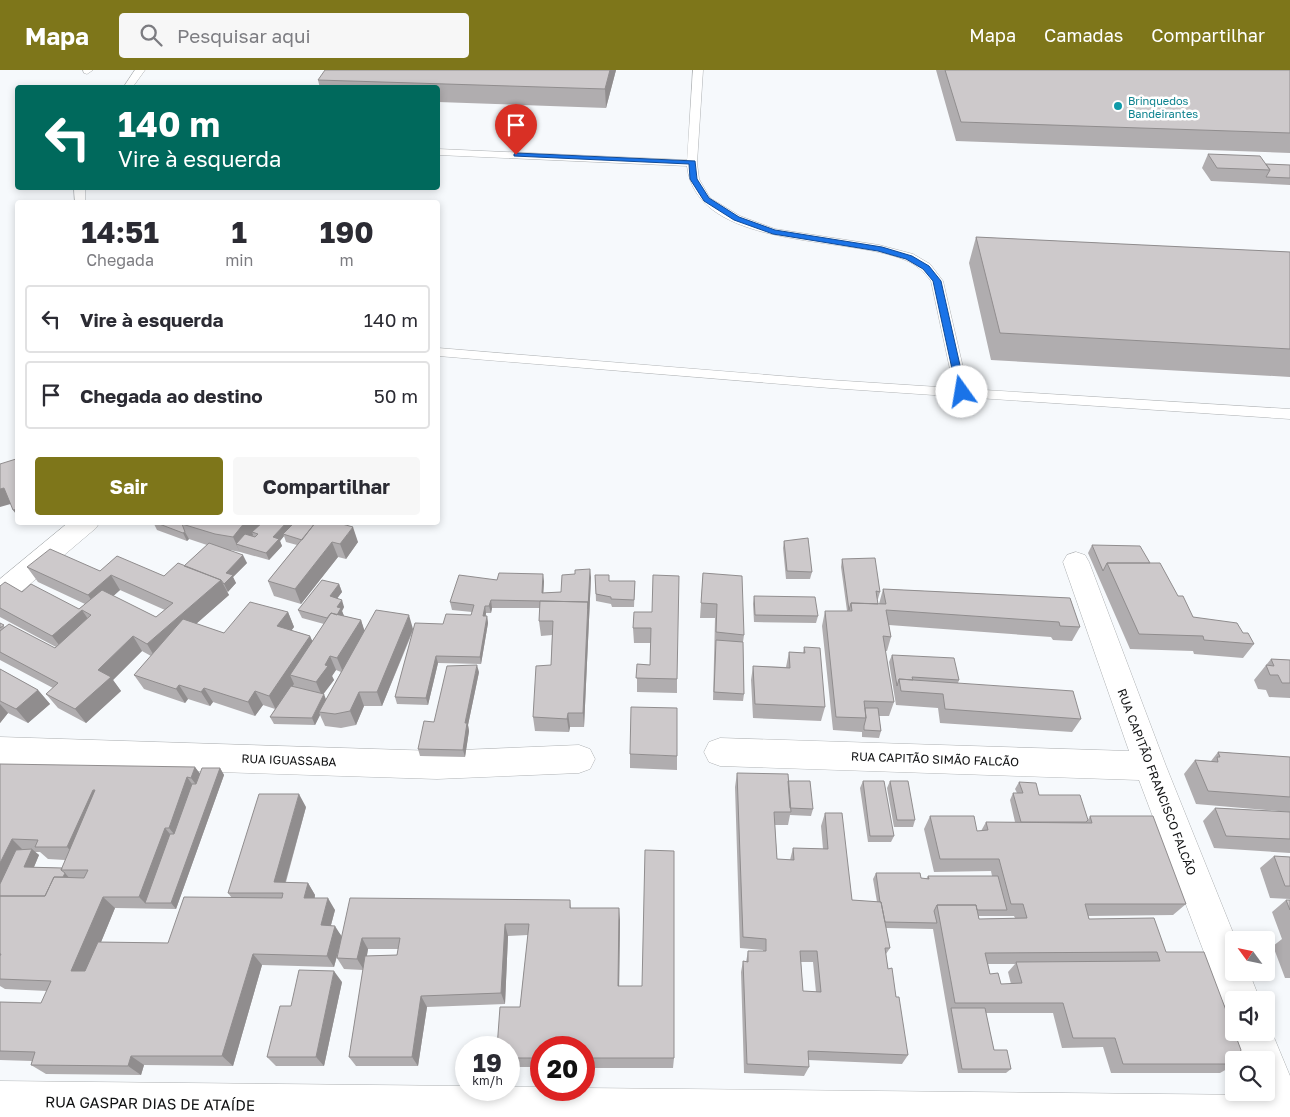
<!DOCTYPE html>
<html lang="pt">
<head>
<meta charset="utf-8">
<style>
	body { margin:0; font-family:"Golos Text",sans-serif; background:#f7f7f7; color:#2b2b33; height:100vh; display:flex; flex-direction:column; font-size:19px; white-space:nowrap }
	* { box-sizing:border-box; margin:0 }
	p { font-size:16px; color:#7c7c81 }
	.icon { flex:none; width:28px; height:28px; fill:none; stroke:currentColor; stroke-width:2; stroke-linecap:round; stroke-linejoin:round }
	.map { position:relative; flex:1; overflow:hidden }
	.details { position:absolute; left:15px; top:130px; width:425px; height:325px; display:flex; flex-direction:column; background:#fff; border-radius:5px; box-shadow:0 2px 8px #0003 }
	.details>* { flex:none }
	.hud { position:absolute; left:15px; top:15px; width:425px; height:105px; border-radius:5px; box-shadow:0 2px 8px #0003; background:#00695c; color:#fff; overflow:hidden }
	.needle { width:32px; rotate:303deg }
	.tools { position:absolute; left:1225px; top:861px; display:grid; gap:10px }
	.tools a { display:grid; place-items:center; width:50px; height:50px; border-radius:5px; background:#fff; box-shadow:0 2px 8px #0003; font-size:25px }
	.speed { position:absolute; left:455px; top:966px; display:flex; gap:10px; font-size:25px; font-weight:700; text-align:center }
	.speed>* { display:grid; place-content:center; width:65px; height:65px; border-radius:50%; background:#fff; box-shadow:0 2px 8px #0003; line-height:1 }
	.speed small { font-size:12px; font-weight:400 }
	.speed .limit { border:8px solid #d22; background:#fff; color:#111 }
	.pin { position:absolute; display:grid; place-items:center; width:42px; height:42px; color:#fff; margin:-51px -21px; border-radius:50% 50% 50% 0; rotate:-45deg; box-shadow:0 0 5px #0007 }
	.pin .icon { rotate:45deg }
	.me { position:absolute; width:55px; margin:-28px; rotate:347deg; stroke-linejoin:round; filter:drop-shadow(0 0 4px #0008) }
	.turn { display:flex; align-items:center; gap:18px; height:105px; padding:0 20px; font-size:22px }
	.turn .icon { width:65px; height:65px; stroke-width:2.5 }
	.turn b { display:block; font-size:35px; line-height:42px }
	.eta { display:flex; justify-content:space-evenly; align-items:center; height:85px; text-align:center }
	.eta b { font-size:30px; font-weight:700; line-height:35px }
	.button { display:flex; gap:10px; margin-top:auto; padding:10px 20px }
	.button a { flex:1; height:58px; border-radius:5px; background:#7e761a; color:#fff; font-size:20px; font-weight:700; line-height:58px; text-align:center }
	.button a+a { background:#f7f7f7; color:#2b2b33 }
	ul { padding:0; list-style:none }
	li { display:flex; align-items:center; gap:15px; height:68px; margin:0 10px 8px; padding:0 10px; border:2px solid #e1e1e2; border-radius:5px }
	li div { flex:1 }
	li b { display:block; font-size:19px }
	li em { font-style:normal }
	header { display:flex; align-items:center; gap:30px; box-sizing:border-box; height:70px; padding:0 25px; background:#7e761a; color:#fff }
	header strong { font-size:24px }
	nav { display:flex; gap:28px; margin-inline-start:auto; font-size:18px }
	.search { width:350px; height:45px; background:#f7f7f7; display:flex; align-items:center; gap:12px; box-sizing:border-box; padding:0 18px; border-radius:5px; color:#7c7c81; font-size:19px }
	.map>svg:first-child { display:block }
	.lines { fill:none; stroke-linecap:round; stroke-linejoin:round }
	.lane-casing { stroke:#aeb1b3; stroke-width:1 }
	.street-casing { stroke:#aeb1b3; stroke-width:1 }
	.lane { fill:#fff; fill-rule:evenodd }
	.street { fill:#fff; fill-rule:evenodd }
	.wall { fill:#b0adaf; fill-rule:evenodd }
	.shaded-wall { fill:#908d8e }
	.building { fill:#cdc9cb; stroke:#908d8e; fill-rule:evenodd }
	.route { fill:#1a73e8; stroke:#114b97 }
	.culture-dot { fill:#0f9aa8; stroke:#fff; stroke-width:2 }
	.labels { text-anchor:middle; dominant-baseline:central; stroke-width:5; stroke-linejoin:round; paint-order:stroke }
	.far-culture-label { font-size:11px; fill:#0d838f; stroke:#fff; text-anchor:start }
	.street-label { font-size:12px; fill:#111213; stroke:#fff }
	.near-street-label { font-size:15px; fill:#111213; stroke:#fff }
</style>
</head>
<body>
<header>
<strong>Mapa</strong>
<div class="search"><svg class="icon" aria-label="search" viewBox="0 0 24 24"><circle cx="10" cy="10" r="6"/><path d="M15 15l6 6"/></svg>Pesquisar aqui</div>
<nav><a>Mapa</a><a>Camadas</a><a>Compartilhar</a></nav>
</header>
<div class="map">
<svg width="1290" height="1047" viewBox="0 0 1290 1047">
	<rect width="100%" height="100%" fill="#f6f9fc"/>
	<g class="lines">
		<!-- lane casing -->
		<g class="lane-casing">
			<path id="lane" d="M83,0H93L87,4L84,3Z
				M135,0H145L132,18H123Z
				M693,0H703L697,93L699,109L710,128L740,146L775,159L879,175L913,184L930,194L943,211L968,319L1290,339V349L830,318L438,286V278L830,310L954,318L931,211C924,202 916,194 905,190C847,165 697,181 687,96L438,85V79L687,90Z
				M74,118H85V132H75Z"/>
		</g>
		<!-- street casing -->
		<g class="street-casing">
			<path id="street" d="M69,452H100L96,458L10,531L0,534V509Z
				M1076,482L1085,485L1089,492L1166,696L1236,870H1234V902H1249L1260,930H1234V946L1228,943L1222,930L1139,710L720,696L709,692L704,682L709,672L720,668L1129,681L1063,492L1067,485Z
				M0,667L437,681L579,675L590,679L595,689L590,699L579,703L437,709L0,695Z
				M1266,948L1290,1006V1047H0V1011L466,1016V1020H509V1017H541V1020H584V1018L1258,1025L1257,1022H1266V990H1244L1235,962H1266Z"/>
		</g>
		<!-- lane -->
		<use href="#lane" class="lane"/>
		<!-- street -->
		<use href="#street" class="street"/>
	</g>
	<!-- wall -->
	<path class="wall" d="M616,0L606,38L438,32V18H320L318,10Z
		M936,0H1290V83L956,71Z
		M1208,84L1266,94L1290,95V115L1211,111L1202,98Z
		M976,167L1290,182V307L991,290L969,193Z
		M153,452H313L358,472L346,489L338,487L301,534L274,526L268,511L297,475L286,472L284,466L280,471L282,476L269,490L240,482L230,480L247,493L233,507L236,513L227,522L229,525L196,554L224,563L288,542L294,557L291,560L310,566L312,571L324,554L302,548L298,540L339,514L342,522L337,528L344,537L342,541L344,546L361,550L364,561L413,559L443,554L471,545L472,542L452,540L450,532L497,510L544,511L543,523L561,522L591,507L584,657H570L569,662L535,661L533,647L551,595L552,565L541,566L539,551L540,538H492L491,543H486V546H487L488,553L481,594L438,593L428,635L397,634L395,627L413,561L382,636H364L356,655L341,658L325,656L320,645L315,655L274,654L270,647L275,639L263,635L255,646L213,632L210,636L188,629L185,633L144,619L134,605L151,586L142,581L113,610L121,621L86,653L58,638L46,624L53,618L0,590V553L5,557L55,578L56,577L0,547V516L22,522L79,539L85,534L38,512L27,497L100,501L164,506L184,496L207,475L189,469L187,471L157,460ZM120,520L165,540L156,547L113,526ZM336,600L341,602L326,630L323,624L334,610L332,606Z
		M784,471L812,502L810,509H786L783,478Z
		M1092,475L1150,493L1178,526L1193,547L1243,563L1254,574L1243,588L1194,584L1193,581L1130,579L1088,483Z
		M842,489L880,522L878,529H877L878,534H879L883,519L1070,528L1080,557L1072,571L1053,570L1051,567L889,555L891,567L887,581H885L894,632L889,646H879L881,661L879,668L862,667V662L833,660L822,556L825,541H847L841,497Z
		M703,503L744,565L743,572L744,624L743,631L713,630L715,548H700Z
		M595,505L609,511H635L634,537H612L611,534L596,531Z
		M754,526L818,546L816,553L754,552L753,534Z
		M652,542L677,609V623L637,622V594L650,595L651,573H634L633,558Z
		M804,577L825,637L821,651L753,648L751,610L753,596L786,597L789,582L803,583Z
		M892,585L959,610L958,613L1081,649L1072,662L940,653L938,638L896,635L889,592Z
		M1271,589L1290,590V628L1269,627L1266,620L1258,619L1254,610Z
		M0,599L38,620L50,634L28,653L8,643L0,653Z
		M479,602L468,655L469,661L465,687L420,686L418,679Z
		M1218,682L1290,687V742L1196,734L1184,704L1195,690L1211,691Z
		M630,684L677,686V700L630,698Z
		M0,694L200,704L220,698L224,705L176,839L115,838L101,872L168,873L232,828L228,823L306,737L286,812L308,813L315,825V828L335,840L331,855L342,866L570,830L571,838L620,850L619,916L674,988L673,998H584V978H541V997H509V978L520,937L528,865L508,866L505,934L427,937L418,996H356L349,987L363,900L344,899L337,888L338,882L334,897L262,895L233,996L144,995L141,1005L46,1004L31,995L32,991L0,990V932L41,933L47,921L5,919L0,916ZM35,782H40L48,789L65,790L62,798L34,797L39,785ZM368,879H398L397,885L367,886Z
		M737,703L788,711L813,739L811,746L790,745L788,755H775L777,789L790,790L793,778L823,779L821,756L825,743L852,830L877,832L873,809L876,803L926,809L928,806H992L991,801L934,802L924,759L930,746L977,761H981L986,752H1015L1010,730L1013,723H1017L1015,719L1019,712L1039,725L1088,750L1090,746L1186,834L1173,845L1088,846L1089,849L1166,882L1234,990V995L1220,1003H1111L1103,977L1062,978L1053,943H986L994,980L1011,999L1006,1003H958L933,859L886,858L890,878L886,884L888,899L896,927L908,985L902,994L808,990L809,997L804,1006L744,1003L741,902L743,891L746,892L748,881H763V880L740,878L735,717ZM979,846H1014L1015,848L979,849ZM801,892H813L816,922L803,921ZM988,894H1015L1008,902L1011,914H1001L990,904Z
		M863,711L894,766L891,772H868L860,718Z
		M890,711L915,750L913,757H894L887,718Z
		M1215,738L1290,742V783L1214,778L1203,751Z
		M1274,786L1290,787V829L1270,828L1260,798Z
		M1286,830H1290V908H1285L1273,876L1282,869L1272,842Z
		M342,912L324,996H276L267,987L291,936Z"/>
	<!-- shaded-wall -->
	<path class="shaded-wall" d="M610,0H616L606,38L605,19Z
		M4,418L14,433L0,437V419Z
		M18,439V447L13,440Z
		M22,452H30L23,455Z
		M245,452H263L252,462L253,465L244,477L236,474L240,482L233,467Z
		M287,452H297L283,464L284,466L280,471L282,476L269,490L266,483L273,467Z
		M353,457L358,472L346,489L340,474Z
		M185,462L189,469L187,471L183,463Z
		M332,472L338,487L301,534L295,519Z
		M243,485L247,493L233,507L236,513L228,522L224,514L226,503Z
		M590,499L591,507L584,657L583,643L588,532Z
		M543,504L544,511L543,530L542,523Z
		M111,505L120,520L98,540L88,525Z
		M221,510L229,525L156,589L147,574Z
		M339,514L342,522L333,534L330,526Z
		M342,530L344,537L342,541L344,546L336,558L337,537Z
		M491,530L492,538L491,543L489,536Z
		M485,536L486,543L484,553L483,546Z
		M82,540L92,555L63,580L52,566Z
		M288,542L294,557L284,571L277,556Z
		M409,545L413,559L382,636L377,622Z
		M487,546L488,553L481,594L480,587Z
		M361,550L366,565L343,602L337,588Z
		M133,566L142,581L113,610L121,621L86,653L75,639L98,600Z
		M310,566L317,581L290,605L294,614L276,640L269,626Z
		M330,586L336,600L332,606L334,610L322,626L316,612Z
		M436,586L438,593L428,635L426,628Z
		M477,595L479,602L468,655L469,661L465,687L463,680L465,653Z
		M179,615L188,629L185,633L176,619Z
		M204,618L213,632L210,636L201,622Z
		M38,620L50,634L28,653L16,639Z
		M255,621L263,635L255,646L248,632Z
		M359,622L364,636L356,655L350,641Z
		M324,624L327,632L319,642L320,645L315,655L312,648Z
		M0,634L8,643L0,653Z
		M568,643L570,657L569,662L567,649Z
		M195,697L205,710L201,721L191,708Z
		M220,698L224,705L176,839L171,833Z
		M187,707L197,721L179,770L169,758Z
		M93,720L104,733L79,790L67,777Z
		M299,724L306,737L282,824L274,812Z
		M165,758L175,770L145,833L139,827Z
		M12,769L25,782L0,832V793Z
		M32,779L39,785L31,804L24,797Z
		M65,803L71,810L52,832Z
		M308,813L315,825L312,839L304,828Z
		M103,827L115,838L85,911L71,901Z
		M328,828L335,840L328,866L321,855Z
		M619,838L620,850L619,926L618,916Z
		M505,854L508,866L505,934L501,923Z
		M335,856L342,867L334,897L327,886Z
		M362,868L368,879L364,900L357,889Z
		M253,884L262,895L233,996L222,986Z
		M334,901L342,912L324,996L316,987Z
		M421,926L427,937L418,996L412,987Z
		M131,986L144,995L141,1005L128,996Z"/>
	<!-- building -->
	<path class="building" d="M325,0H610L605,19L318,10Z
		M945,0H1290V63L961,52Z
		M1208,84L1260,86L1270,100L1217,98Z
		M1266,94L1290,95V108L1266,107L1270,100Z
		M976,167L1290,182V279L1000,263Z
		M16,389L18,390V439L13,440L4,418L0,419V394Z
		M154,452H183L182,454L185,462L183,463Z
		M183,452H245L233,467L215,464L182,454Z
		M263,452H287L273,467L279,469L266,483L236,474L245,464L255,467L258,464L252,462Z
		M295,452H313L315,453L302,470L283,464Z
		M316,452H335L353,457L340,474L332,472L295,519L268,511Z
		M808,468L812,502L787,501L784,471Z
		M209,473L243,485L226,503L233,505L224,514L221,510L184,496Z
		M1092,475L1140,476L1150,493H1107L1103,501Z
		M50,479L100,501L117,486L164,506L178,493L221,510L147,574L133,566L98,600L111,607L75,639L46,624L58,613L0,582V561L9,554L55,578L91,545L82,540L52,566L0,538V516L5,512L22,522L31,514L79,539L102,520L156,547L173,533L111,505L88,525L27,497Z
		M875,488L880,522L876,521L878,534L851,533L849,540L842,489Z
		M1107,493H1160L1178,526H1183L1193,547L1237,553L1243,563H1248L1254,574L1204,570L1203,566L1139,564Z
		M590,499L588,539V532L491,530L489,536H485L483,546H487L480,587L436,586L426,628L395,627L415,553L443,554L446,544L471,545L474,535L450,532L459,505L497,510L499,503L543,504L542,523L561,522L562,505L575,504V500Z
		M703,503L742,506L744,565L716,562L717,534L701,533Z
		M595,505H609V511H635L634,530L611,529V527L596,524Z
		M653,505L679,506L677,609L636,608L637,594L650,595L651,558H633L634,542H652Z
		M322,510L339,514L330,526L342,530L337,537L341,538L337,545L331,543L327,548L298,540Z
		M883,519L1070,528L1080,557L1060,556L1059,552L886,540L891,567L883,566L894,632L864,631L866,648L836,647L825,541H852L851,533L886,534Z
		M754,526L815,527L818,546L755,545Z
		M540,531L588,532L583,643H568L567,649L533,647L536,596L551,595L553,551H539Z
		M250,532L288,542L277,556L310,566L269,626L255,621L248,632L204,618L201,622L179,615L176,619L134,605L183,549L224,563Z
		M376,540L409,545L377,622H359L350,641L335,644L319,642Z
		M331,543L361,550L337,588L330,586L325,595L328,596L316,612L290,605Z
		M0,553L4,555L0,558Z
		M716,570L743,572L744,624L714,622Z
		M804,577L820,578L825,637L755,634L753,596L790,598L789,582L805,583Z
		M892,585L954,588L959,610L912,607L913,610L899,609L897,616Z
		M1271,589L1290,590V613H1282L1278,605H1270L1266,595L1274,596Z
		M477,595L465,653H467L463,680L418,679L424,651L434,652L447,596Z
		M0,599L38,620L16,639L0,631Z
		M899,609L1073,621L1081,649L945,639L943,624L901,621Z
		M291,616L324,624L312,648L270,647Z
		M631,637L677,638V686L630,684Z
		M865,638H878L881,661L864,660V656L866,648Z
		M1218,682L1290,687V727L1208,721L1195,690L1218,692L1217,687H1220Z
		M0,694L195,697L191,708L187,707L169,758H165L139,827H103L71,901H85L98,872L168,873L184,827L282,828L283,823H228L259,724H299L274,812L308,813L304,828H328L321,855L335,856L327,886L253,884L222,986H131L128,996L31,995L35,982L0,981V932L41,933L51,911L0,909V886L1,884H0V826H45L54,807L84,808L88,800H61L95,720H93L67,777H35L38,770L12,769L0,793Z
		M202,698H220L171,833H145L170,764H174L192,714H196Z
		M737,703L788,704L791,742H774L777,789L794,790L793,778L828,779L825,743H842L852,830L881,832L890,878H885L888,899L892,898L896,927H899L908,985L808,981L809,997L747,994L743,891L748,892V881H766V869L743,867ZM800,881H817L821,922L803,921Z
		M788,711H810L813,739L790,738Z
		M863,711H884L894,766H870Z
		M890,711H908L915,750H897Z
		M1019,712L1036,713L1039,725H1080L1088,750L1086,752H1021L1013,723H1023Z
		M1215,738L1290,742V769L1226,766Z
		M930,746H974L977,761L988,760L986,752L1092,753L1090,746H1153L1186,834H1085L1089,849L1154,848L1166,882H1204L1241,980L1237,990H1234V994H1123L1115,968H1073L1063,933H955L937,835H976L979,849L1027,848L1023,834H1011L999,789H940ZM1157,882L1160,891L1016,892L1022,913L1001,914L998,903L990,904L985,883Z
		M32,779L24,797L62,798L61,800L65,803L63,807H54L45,826H0V814L16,780Z
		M645,780L674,781V988H584V978H541V988H509V978H497L500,937H520L529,854H505L501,923L421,926L412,987H349L365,886L397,885L400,868H362L357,889L337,888L350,828L570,830V838H619L618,916H642Z
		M1274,786L1290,787V816H1285Z
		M876,803H920L921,808L929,809L928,806H998L1007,840H977L976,835H937L934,841L937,853L885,852L881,832H880Z
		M1286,830H1290V840Z
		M299,900L334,901L316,987H267L280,936H291Z
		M951,938H985L994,980H1007L1011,999H962Z"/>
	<!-- route -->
	<path class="route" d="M516,83L695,91L697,109L709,128L739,147L775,160L882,177L912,186L929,196L941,211L966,322L962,325L957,322L933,211L923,199L906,189L878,181L773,164L734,150L704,131L690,109L689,94L514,86V84Z"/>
	<!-- markers -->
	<circle class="culture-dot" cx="1118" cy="36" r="5"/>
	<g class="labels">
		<!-- far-culture labels -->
		<g class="far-culture-label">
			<text x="1128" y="30">Brinquedos<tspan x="1128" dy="13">Bandeirantes</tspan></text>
		</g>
		<!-- street labels -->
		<g class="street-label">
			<text transform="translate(935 689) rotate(2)">RUA CAPITÃO SIMÃO FALCÃO</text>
			<text transform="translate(289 690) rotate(2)">RUA IGUASSABA</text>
			<text transform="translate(1157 712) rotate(69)">RUA CAPITÃO FRANCISCO FALCÃO</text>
		</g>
		<!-- near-street labels -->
		<g class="near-street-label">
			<text transform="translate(150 1033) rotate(1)">RUA GASPAR DIAS DE ATAÍDE</text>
		</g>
	</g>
</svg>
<div class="tools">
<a><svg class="needle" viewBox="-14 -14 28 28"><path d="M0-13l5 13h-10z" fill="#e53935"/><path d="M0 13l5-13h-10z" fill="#7c7c81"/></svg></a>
<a><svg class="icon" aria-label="sound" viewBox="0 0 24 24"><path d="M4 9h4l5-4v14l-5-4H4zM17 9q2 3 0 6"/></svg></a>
<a><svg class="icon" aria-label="search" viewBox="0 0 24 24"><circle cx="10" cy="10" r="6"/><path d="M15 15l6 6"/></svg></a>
</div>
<div class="speed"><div>19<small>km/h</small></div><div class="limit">20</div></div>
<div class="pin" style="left:516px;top:85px;background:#d93025"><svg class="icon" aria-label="arrive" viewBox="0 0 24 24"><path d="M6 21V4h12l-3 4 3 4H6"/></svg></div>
<svg class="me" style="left:962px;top:322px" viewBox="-20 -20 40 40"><circle r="19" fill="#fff"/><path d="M0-13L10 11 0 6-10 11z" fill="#1a73e8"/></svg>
<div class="hud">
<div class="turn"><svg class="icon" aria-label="left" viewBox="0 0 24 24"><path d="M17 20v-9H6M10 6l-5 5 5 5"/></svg><div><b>140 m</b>Vire à esquerda</div></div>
</div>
<section class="details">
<div class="eta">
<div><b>14:51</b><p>Chegada</p></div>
<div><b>1</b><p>min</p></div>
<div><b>190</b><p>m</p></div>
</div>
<ul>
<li><svg class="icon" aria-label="left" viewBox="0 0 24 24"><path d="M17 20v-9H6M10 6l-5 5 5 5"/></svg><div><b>Vire à esquerda</b></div><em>140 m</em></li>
<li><svg class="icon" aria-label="arrive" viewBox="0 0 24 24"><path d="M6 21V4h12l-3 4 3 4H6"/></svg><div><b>Chegada ao destino</b></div><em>50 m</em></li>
</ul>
<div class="button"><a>Sair</a><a>Compartilhar</a></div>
</section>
</div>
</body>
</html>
